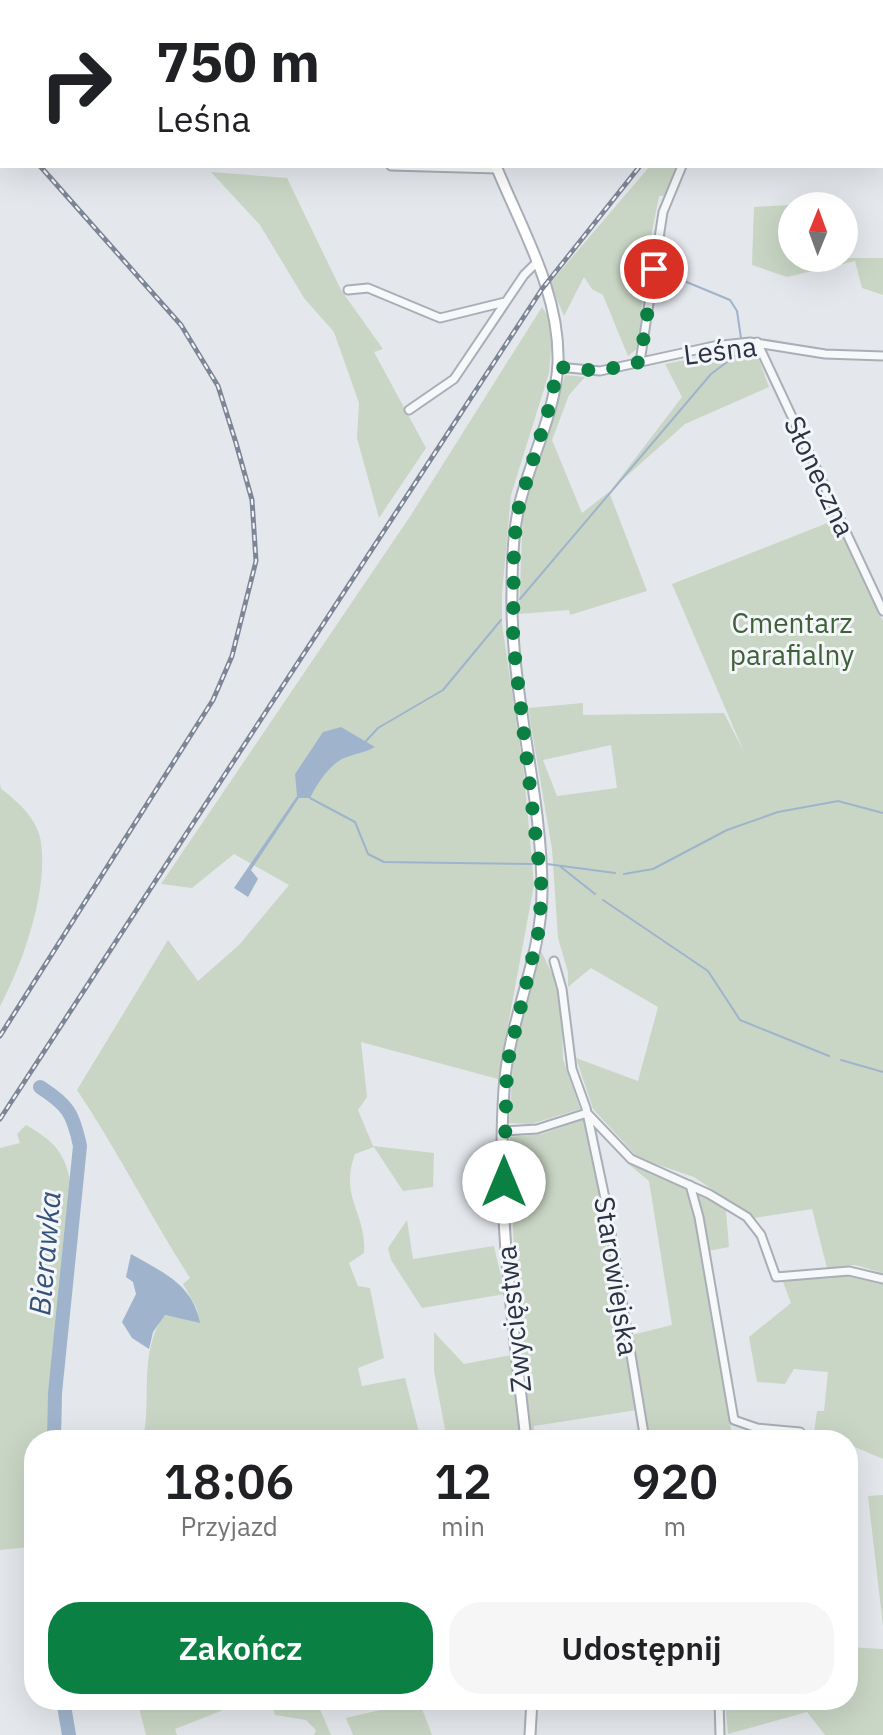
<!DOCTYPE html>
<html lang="pl">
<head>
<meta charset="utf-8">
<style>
	body { margin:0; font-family:"IBM Plex Sans",sans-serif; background:#f6f6f6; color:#202124; height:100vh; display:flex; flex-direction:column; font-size:30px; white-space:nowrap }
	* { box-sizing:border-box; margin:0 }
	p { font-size:26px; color:#757577 }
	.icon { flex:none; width:44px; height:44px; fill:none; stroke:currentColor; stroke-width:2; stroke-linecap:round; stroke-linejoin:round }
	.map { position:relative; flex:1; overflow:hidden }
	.details { position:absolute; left:24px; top:1430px; width:834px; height:280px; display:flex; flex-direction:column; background:#fff; border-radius:32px; box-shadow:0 8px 32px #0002 }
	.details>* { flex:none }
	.hud { position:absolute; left:0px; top:0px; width:884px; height:168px; box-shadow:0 8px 32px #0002; background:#fff; color:#202124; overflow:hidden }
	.needle { width:52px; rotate:1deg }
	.fabs { position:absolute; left:778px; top:192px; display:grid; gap:16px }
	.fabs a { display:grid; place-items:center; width:80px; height:80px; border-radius:50%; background:#fff; box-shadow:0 8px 32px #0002; font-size:40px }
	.pin { position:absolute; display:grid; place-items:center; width:68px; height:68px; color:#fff; margin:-34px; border:4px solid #fff; border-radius:50%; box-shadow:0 2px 8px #0007 }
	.me { position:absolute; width:88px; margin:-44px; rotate:0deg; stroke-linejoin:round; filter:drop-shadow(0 0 6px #0008) }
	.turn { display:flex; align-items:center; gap:28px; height:168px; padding:0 24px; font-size:36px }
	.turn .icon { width:104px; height:104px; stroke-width:2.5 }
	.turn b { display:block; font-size:56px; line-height:68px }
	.eta { display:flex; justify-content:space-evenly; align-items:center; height:136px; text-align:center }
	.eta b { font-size:48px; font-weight:600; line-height:56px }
	.button { display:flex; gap:16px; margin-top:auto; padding:16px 24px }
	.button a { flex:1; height:92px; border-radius:32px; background:#0b8043; color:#fff; font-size:32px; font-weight:600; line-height:92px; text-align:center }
	.button a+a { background:#f6f6f6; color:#202124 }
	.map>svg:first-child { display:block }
	.green { fill:#c9d6c5; fill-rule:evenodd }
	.water { fill:#9fb4cc }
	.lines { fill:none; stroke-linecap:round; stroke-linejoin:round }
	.stream { stroke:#9fb4cc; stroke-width:2 }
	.river { stroke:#9fb4cc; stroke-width:14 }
	.minor-casing { stroke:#a9aeb7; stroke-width:11 }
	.secondary-casing { stroke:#a9aeb7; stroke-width:13 }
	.minor { stroke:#f7f8fa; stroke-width:7 }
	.secondary { stroke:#fff; stroke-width:9 }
	.rail-casing { stroke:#7d8696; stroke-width:5 }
	.rail { stroke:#f4f6f9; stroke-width:2; stroke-dasharray:6; stroke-linecap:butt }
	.route { stroke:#0b8043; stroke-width:14; stroke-dasharray:0 25.2 }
	.labels { text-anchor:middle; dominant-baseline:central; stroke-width:6; stroke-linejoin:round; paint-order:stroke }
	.street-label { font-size:28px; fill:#2b3445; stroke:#f4f6f9 }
	.park-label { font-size:28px; fill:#3f6138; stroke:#f4f6f9 }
	.water-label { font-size:30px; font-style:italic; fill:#34527a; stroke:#f4f6f9 }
</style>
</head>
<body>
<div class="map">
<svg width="883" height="1735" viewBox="0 0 883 1735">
	<rect width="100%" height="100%" fill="#e4e7ec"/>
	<!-- green -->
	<path class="green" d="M650,166H678L665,196H659L644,273L639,347L628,356L603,295L592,289L584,277L564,316L550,283Z
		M211,172L287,178L341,290L383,349L374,352L426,448L379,518L357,438L359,403L334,332L304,298L260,225Z
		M831,203V206H792V258H883V295L862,288L855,261L787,277L752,265L754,207Z
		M542,307L547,315L552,338L549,373L511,495L502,594V624L524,774L534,885L498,1079L361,1042L367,1097L358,1110L373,1146L434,1153L433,1187L403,1191L374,1147L355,1154C339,1198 367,1213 364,1253L349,1263L358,1286L370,1288L384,1358L358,1368L362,1386L405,1378L421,1440H143C152,1397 138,1354 164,1315L199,1322L197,1309L183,1284L190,1278C150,1216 118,1151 77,1090L168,940L198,981L239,945L289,885L234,854L192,888L161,884L411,515Z
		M748,348H755L769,387L685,424L611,490L682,397L665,364Z
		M565,375L585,377L569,395L552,440L582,513L609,492L647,591L570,615L569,610L519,614L523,511Z
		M835,520L883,621V1273L855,1265L827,1268L812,1209L754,1218L694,1177L638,1158L593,1109L576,1058L638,1081L658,1007L591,968L568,987V972L558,938L552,849L528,708L583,703V715L724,713L744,752L672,584ZM611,745L617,788L557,796L543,760Z
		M0,783L1,789C18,801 39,821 41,843C48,891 23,964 0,1006Z
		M539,947L561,992L563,1059L580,1109L531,1124L509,1123L515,1038Z
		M585,1119L594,1156L637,1410L534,1426L535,1440H531L515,1285L510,1137L542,1134Z
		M26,1125C55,1142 65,1152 71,1185L48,1440H34V1562L30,1547L0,1550V1148L20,1143L17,1134Z
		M626,1162L684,1184L693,1202L733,1440H648L628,1336L672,1325L649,1181Z
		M696,1190L730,1210L726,1211L729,1247L708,1251Z
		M407,1220L413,1259L494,1246L505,1294L422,1308L391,1260L388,1248Z
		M829,1274H852L883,1281V1459L848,1444V1440L814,1433L817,1411H824L828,1372L794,1369L785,1384L757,1382L749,1337L791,1303L783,1282Z
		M434,1332L464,1364L511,1355L520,1440H447L434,1371Z
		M883,1495V1626L868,1496Z
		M848,1647L883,1649V1735H825L807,1712L728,1734L725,1700H848Z
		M137,1700H224L226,1709L175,1729L177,1735H146Z
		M270,1700H316L331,1735H314L316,1730L306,1720L275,1715Z
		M419,1701L432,1735H353L346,1718Z"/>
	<!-- water -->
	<path class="water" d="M341,727L375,747C364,753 354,754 344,758C329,765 317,784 310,798H299L251,870L258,879L248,897L234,888L297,796L295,774L323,732Z
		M131,1254C162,1272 193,1284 200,1323L165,1315L153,1332L149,1349L132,1338L122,1322L136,1294L133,1282L126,1277Z"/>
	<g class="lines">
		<!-- stream -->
		<path class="stream" d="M660,271L730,300L737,311L741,338
			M520,599L711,374L743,350
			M366,741L378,728L443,690L501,620
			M310,798L355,822L368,854L384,862L533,864
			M547,864L615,873
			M561,867L595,894
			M624,874L653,869L727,830L778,812L838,801L883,813
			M603,900L708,971L740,1020L829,1056
			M841,1060L883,1072"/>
		<!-- river -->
		<path class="river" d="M40,1087C68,1105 73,1113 80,1146L55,1393L54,1440
			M63,1700L69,1735"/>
		<!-- minor casing -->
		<g class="minor-casing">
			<path id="minor" d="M807,2L809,0
				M391,166L497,169
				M348,290L368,288L440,318L505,302
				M757,342L883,611
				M640,362L663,212L682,166
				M558,367L600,371L714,346L750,342L825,354L883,356
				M409,410L454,379L524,275L537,262
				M554,961L562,989L572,1069L586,1108L606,1203L645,1440
				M587,1113L631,1159L709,1194L747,1217L761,1235L776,1277L849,1271L883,1279
				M504,1131L537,1129L587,1113
				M690,1185L699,1217L734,1420L757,1428L760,1440
				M757,1428L800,1432
				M719,1700L720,1735"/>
		</g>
		<!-- secondary casing -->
		<g class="secondary-casing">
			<path id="secondary" d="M418,0L419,2
				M496,166C522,230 560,292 558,363C556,408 534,452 522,495C513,526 512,560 512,592C510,693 542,791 542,891C542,958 508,1022 504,1089C496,1206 513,1323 526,1440
				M530,1735L532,1700"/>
		</g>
		<!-- minor -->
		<use href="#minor" class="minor"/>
		<!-- secondary -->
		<use href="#secondary" class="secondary"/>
		<!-- rail casing -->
		<g class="rail-casing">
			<path id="rail" d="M775,2L777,0
				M0,130L2,131
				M0,1036L213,700L232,656L256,561L252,500L236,443L218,386L181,325L40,166
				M0,1119L542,289L640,166"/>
		</g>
		<!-- rail -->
		<use href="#rail" class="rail"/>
	</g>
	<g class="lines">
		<!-- route -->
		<path class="route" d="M504,1182L507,1065L538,934L542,891L513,640L514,542L519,506L549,408L558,367L600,371L640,362L654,269"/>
	</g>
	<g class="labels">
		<!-- street labels -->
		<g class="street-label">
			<text transform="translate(720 350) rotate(-7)">Leśna</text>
			<text transform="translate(820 476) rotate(65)">Słoneczna</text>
			<text transform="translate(617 1276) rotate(81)">Starowiejska</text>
			<text transform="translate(513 1319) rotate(-96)">Zwycięstwa</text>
		</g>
		<!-- park labels -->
		<g class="park-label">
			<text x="792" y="622">Cmentarz<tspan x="792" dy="32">parafialny</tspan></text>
		</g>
		<!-- water labels -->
		<g class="water-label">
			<text transform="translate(44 1253) rotate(-85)">Bierawka</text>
		</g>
	</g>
</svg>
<div class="fabs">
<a><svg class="needle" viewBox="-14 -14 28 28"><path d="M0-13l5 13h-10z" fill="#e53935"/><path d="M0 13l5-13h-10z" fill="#757577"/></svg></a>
</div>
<div class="pin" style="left:654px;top:269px;background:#d93025"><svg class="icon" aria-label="arrive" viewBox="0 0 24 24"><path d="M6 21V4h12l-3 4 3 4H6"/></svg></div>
<svg class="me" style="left:504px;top:1182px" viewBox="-20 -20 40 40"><circle r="19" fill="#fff"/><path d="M0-13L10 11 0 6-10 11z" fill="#0b8043"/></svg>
<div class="hud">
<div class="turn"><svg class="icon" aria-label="right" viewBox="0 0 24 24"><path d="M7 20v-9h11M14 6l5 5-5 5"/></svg><div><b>750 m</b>Leśna</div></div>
</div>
<section class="details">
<div class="eta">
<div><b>18:06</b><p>Przyjazd</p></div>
<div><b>12</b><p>min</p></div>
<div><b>920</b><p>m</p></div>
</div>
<div class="button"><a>Zakończ</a><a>Udostępnij</a></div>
</section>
</div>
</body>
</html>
